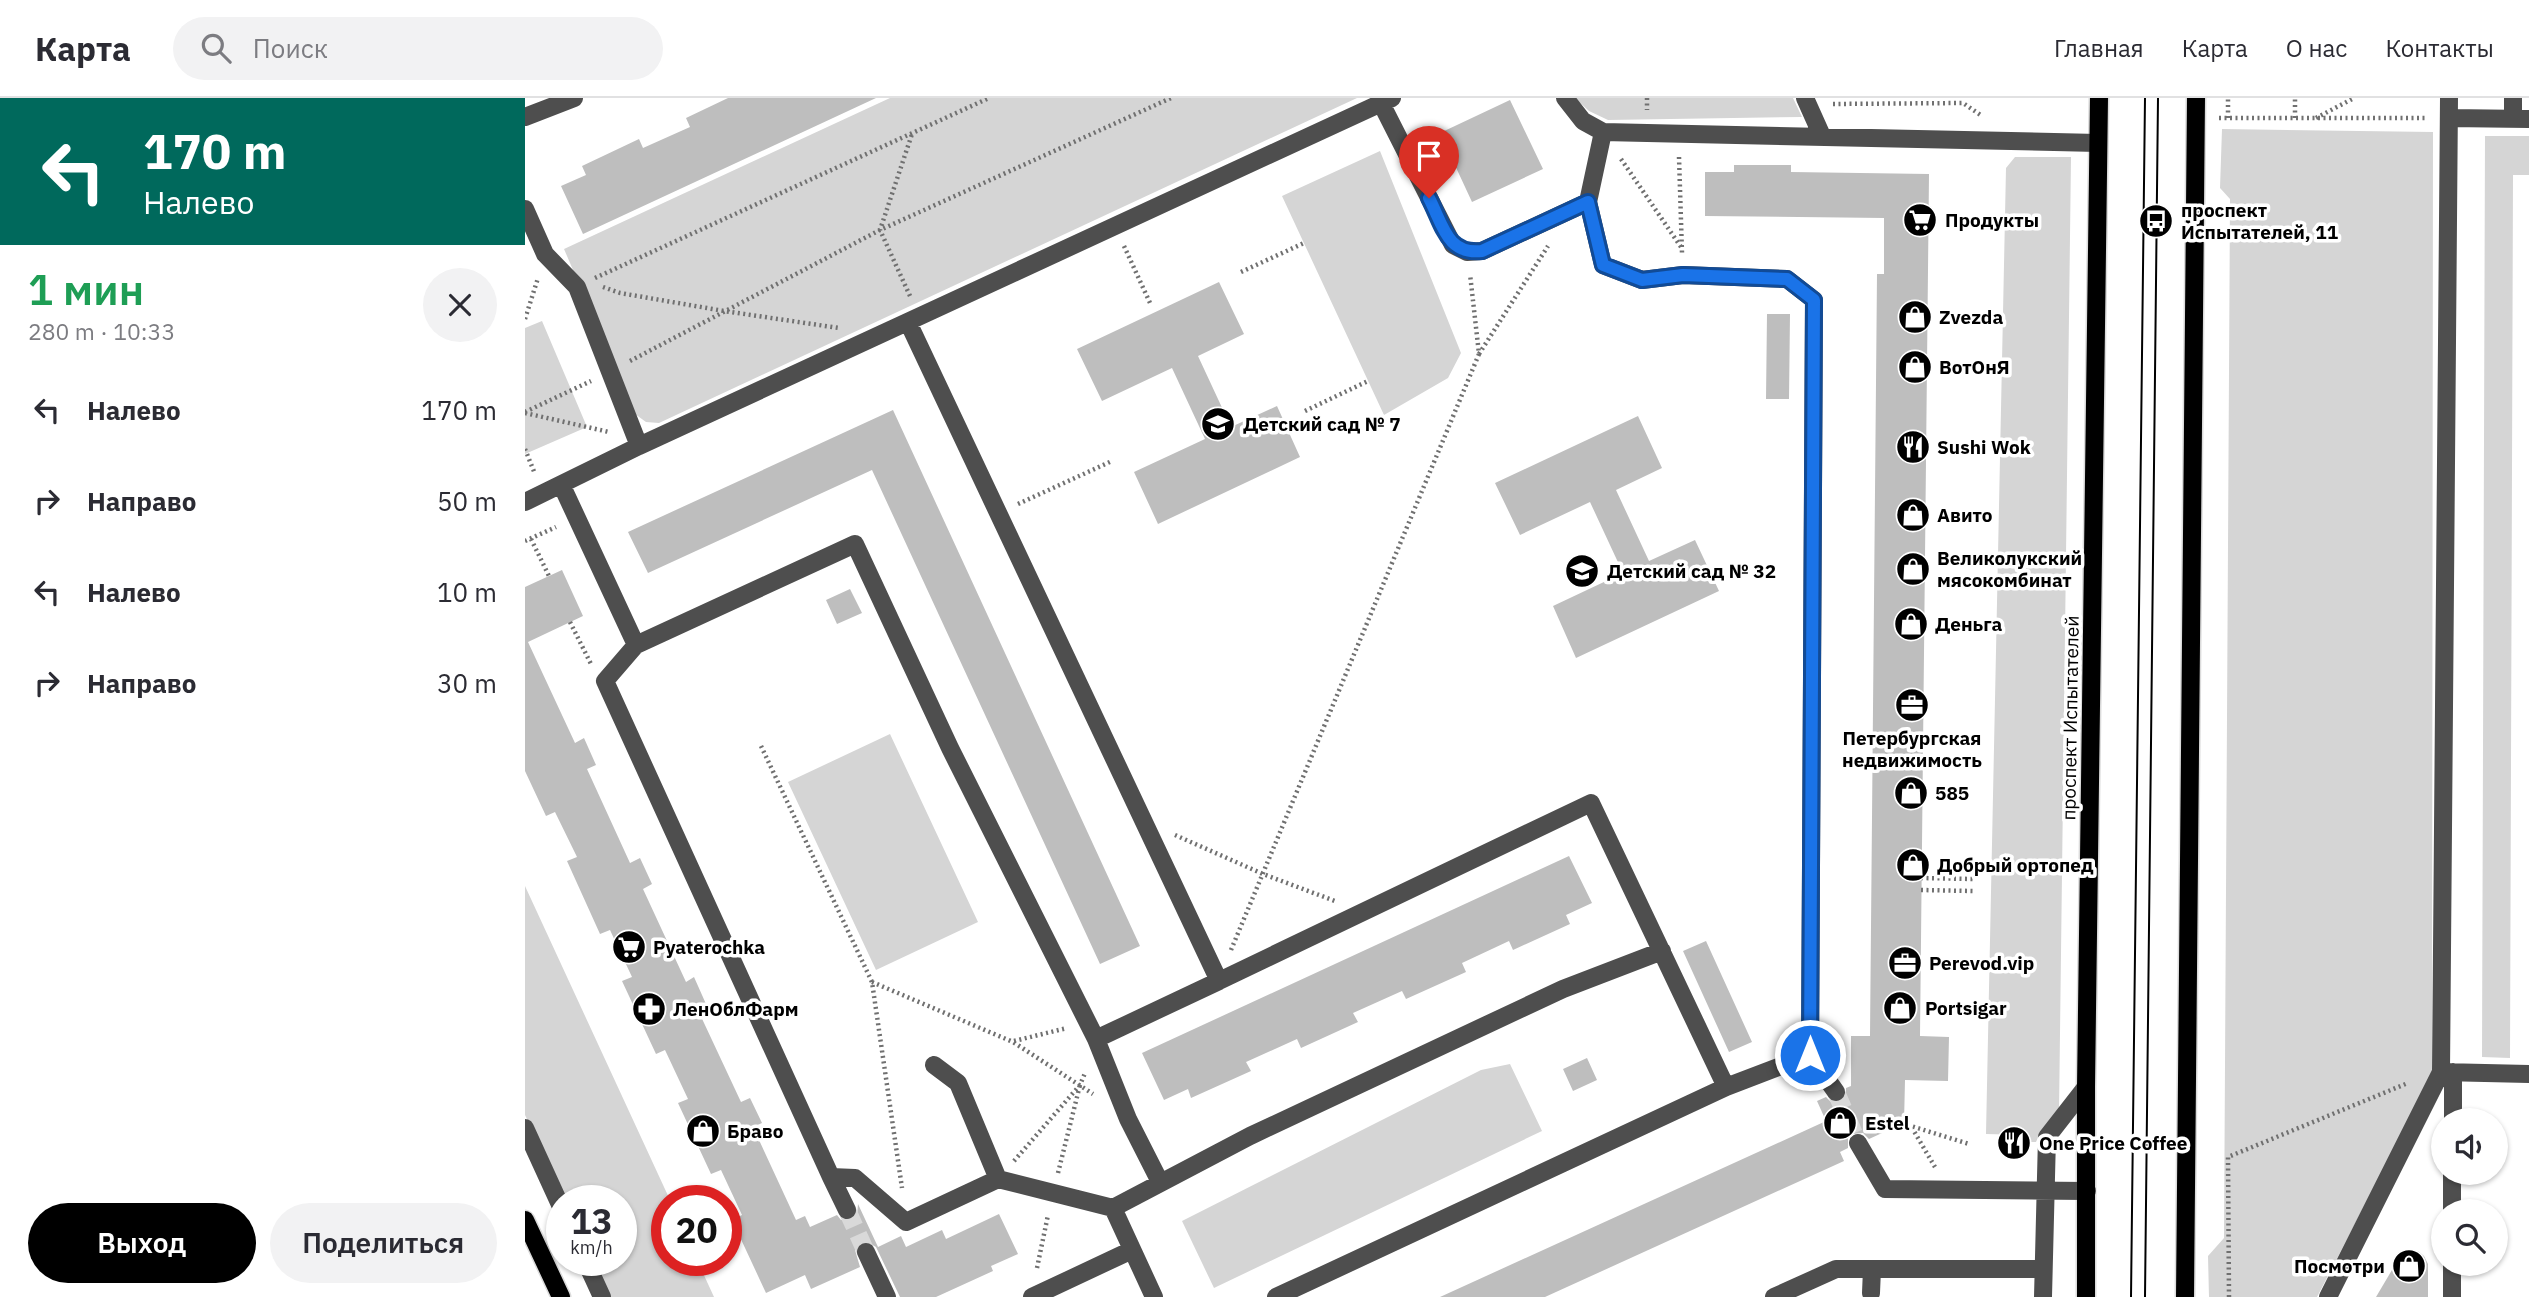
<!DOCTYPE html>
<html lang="ru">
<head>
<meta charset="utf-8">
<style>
	body { margin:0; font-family:"IBM Plex Sans",sans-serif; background:#f2f2f3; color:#2b2b33; height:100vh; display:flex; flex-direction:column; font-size:26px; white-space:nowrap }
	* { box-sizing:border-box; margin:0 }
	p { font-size:23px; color:#7c7c81 }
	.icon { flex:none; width:38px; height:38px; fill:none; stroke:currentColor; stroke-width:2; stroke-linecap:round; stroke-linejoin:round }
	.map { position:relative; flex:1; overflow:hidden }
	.panel { display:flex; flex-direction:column; background:#fff; width:525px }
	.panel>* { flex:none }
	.top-card { background:#00695c; color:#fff; overflow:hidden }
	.controls { position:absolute; left:1906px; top:1010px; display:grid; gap:14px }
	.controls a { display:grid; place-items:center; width:77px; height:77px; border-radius:50%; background:#fff; box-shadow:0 2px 5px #0004; font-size:35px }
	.speed { position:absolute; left:21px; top:1087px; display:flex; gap:14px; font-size:35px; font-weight:700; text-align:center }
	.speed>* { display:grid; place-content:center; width:91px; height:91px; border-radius:50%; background:#fff; box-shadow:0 2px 5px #0004; line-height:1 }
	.speed small { font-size:18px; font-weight:400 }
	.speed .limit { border:10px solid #d22; background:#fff; color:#111 }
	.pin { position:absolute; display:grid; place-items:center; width:60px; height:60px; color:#fff; margin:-72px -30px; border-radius:50% 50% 50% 0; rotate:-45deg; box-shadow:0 0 7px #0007 }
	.pin .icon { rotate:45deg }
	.me { position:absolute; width:77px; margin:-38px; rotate:0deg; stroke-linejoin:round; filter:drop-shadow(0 0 5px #0008) }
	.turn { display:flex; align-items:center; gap:24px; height:147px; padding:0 28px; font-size:32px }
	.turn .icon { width:91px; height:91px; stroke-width:2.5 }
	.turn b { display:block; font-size:49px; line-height:60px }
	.round { display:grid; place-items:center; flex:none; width:74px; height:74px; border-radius:37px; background:#f2f2f3 }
	.overview { display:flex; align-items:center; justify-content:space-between; height:119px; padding:0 28px }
	h1 { font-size:42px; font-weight:600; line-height:52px; color:#1e9e55 }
	.cta { display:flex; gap:14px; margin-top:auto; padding:14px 28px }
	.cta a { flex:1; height:80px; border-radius:42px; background:#000; color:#fff; font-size:28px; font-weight:600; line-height:80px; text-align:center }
	.cta a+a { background:#f2f2f3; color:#2b2b33 }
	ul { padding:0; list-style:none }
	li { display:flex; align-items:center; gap:21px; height:91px; padding:0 28px }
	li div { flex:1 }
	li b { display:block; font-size:26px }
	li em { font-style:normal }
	header { display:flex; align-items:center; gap:42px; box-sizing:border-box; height:98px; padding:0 35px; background:#fff; border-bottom:2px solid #e1e1e2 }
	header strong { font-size:33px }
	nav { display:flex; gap:38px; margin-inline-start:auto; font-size:24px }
	.search { width:490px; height:63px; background:#f2f2f3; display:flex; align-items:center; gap:18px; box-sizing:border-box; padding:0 24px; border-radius:38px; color:#7c7c81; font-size:26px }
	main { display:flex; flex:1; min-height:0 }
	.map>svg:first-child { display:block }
	.green { fill:#d5d5d5 }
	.building { fill:#bebebe }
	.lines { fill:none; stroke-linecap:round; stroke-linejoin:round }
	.minor-tunnel { stroke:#d9d9d9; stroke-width:18; stroke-dasharray:18 9; stroke-linecap:butt }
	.major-casing { stroke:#dbdbdb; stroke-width:21 }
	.path { stroke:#707070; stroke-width:4.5; stroke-dasharray:2 3.5; stroke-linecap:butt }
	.minor { stroke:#4e4e4e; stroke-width:18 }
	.major { stroke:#000; stroke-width:18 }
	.tram { stroke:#000; stroke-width:2 }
	.route-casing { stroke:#114b97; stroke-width:18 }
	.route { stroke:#1a73e8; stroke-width:12 }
	.labels { text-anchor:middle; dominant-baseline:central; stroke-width:7; stroke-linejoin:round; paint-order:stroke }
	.poi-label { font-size:19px; font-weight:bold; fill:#000; stroke:#fff; text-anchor:start }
	.street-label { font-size:19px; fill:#000; stroke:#fff }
</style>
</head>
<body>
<header>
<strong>Карта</strong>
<div class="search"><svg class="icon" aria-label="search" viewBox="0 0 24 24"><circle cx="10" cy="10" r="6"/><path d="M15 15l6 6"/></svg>Поиск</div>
<nav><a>Главная</a><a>Карта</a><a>О нас</a><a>Контакты</a></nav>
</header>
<main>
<section class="panel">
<div class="top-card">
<div class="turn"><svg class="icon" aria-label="left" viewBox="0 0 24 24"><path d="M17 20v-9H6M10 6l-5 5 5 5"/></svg><div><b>170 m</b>Налево</div></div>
</div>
<div class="overview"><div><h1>1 мин</h1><p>280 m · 10:33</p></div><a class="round"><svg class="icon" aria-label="close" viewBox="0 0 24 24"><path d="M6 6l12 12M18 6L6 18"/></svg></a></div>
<ul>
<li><svg class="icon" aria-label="left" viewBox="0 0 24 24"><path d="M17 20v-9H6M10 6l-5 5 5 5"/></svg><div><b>Налево</b></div><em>170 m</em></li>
<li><svg class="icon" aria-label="right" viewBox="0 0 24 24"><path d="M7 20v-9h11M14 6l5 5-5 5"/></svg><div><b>Направо</b></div><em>50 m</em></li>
<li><svg class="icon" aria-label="left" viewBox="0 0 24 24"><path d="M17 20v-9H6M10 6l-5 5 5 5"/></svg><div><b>Налево</b></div><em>10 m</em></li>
<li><svg class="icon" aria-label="right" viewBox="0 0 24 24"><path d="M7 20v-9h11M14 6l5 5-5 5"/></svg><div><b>Направо</b></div><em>30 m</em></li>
</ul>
<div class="cta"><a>Выход</a><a>Поделиться</a></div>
</section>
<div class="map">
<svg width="2004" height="1199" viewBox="0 0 2004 1199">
	<rect width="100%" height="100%" fill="#fff"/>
	<!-- green -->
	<path class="green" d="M365,0H832L134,325L121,324L110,316L39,151Z
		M1050,0H1268L1277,19L1083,22L1064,13Z
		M1697,31L1908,34L1907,977L1792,1199H1684L1683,1158L1699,1140L1705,101L1695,90Z
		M1960,38H2004V77H1988L1985,960L1957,959Z
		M855,53L936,255L923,280L859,317L757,98Z
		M1490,59H1546L1534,1015L1511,1044H1501L1500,1037L1461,1036L1481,70Z
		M17,223L62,329L0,356V230Z
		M365,636L453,824L351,872L263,684Z
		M0,788L145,1102H142V1162H172L189,1199H85L67,1162H96V1102H40L0,1017Z
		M985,966L1017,1033L689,1190L657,1123L956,972Z"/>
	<!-- building -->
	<path class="building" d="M203,0H351L58,136L36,88L61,77L57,68L114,41L118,50L165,29L161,20Z
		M985,2L1018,71L947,104L915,35Z
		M1209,67H1266V74L1404,76L1395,938L1424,939L1423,983L1380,982L1379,1025L1344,1041L1338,1035L1327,1036L1323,1040V1050L1315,1054L1319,1063L1020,1199H915L1301,1023L1292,1003L1301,999L1306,1004L1313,1005L1321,999V990L1326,988V938H1345L1352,176H1359V120L1180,118V74H1209Z
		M694,184L719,236L673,258L706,329L752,308L775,359L633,426L609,374L680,341L647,270L577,303L552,251Z
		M1242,216H1265L1264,301H1241Z
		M368,312L615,848L575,866L347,372L123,475L103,434Z
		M1113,318L1137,370L1091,392L1124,463L1170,442L1194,493L1051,560L1028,508L1098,475L1065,404L995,437L970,385Z
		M37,472L58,518L3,544L50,645L59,640L71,667L62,671L105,765L115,760L127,786L118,791L161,884L169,879L181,906L172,910L216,1004L225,1000L237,1025L228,1029L271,1122L280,1118L285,1129L312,1117L316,1122H326L332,1118L333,1106L353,1149L376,1138L381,1149L417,1132L421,1141L474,1116L493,1156L466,1168L468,1173L411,1199H375L351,1149L341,1143L332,1147L330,1152L335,1169L286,1191L280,1177L241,1195L207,1122L217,1117L196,1072L186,1076L153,1005L163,1001L140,952L131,956L97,883L107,879L85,832L75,836L42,763L52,759L30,714L21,718L0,673V489Z
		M325,491L337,515L312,526L301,502Z
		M1044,758L1067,805L1041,817L1045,826L988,852L984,843L937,865L941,874L881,901L877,893L828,915L833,924L776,950L772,941L721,964L726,973L666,1000L663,991L639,1002L617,955Z
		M1181,843L1227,944L1204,954L1158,853Z
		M1062,960L1072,982L1048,993L1038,971Z
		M1884,1152L1893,1153L1899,1158L1903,1166V1199H1851L1877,1155Z"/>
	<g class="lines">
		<!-- minor-tunnel -->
		<path class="minor-tunnel" d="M1311,994L1333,1045
			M322,1112L341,1154"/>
		<!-- major casing -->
		<g class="major-casing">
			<path id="major" d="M0,1122L36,1199
				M1561,1199V989L1574,0
				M1660,1199L1671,0"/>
		</g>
		<!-- path -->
		<path class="path" d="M1122,0V12
			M1308,6L1438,5L1457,18
			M1694,20H1902
			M1703,20V0
			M1770,20V0
			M1791,20L1829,0
			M1154,59L1157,155
			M1096,61L1156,149
			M599,148L625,205
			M716,174L779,145
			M70,180L464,0
			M78,189L95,195L199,213L314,230
			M385,198L355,132L387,36
			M0,221L13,180
			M954,256L1023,148
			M105,263L355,132L646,0
			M780,313L843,283
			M0,314L66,283
			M0,315L84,334
			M0,351L10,376
			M493,406L587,363
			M6,441L24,478
			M0,443L31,429
			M45,524L66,566
			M236,648L347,884L377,1090
			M650,737L738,776L810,803
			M1396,780L1448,781
			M1396,792L1448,793
			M706,852L954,256L945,176
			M347,884L488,944L568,996
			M489,943L542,930
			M489,1063L555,987L560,975
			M1410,1069L1386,1028L1444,1046
			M533,1075L555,987
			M512,1170L523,1117
			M1704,1199L1703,1059L1883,985"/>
		<!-- minor -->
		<path class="minor" d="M1040,0L1058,23L1078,34
			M1280,0L1297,38
			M856,5L928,147L942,154L957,153L1063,104
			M0,19L49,0
			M1924,20L2004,21
			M1988,21V0
			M0,111L20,156L52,189L114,348
			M383,224L694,883L571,941L603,1021L635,1084
			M37,388L111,547
			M0,404L114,348L867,0
			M694,883L1066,705L1201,989
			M571,941L425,650L330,446L111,547L80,583L306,1079L330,1080L381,1124L473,1081L588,1110L629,1199
			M1285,957L1289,202L1262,181L1158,177L1117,182L1078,167L1063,104L1078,34L1573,45
			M409,967L433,985L473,1081
			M1916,974L2004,976
			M1928,1022V974
			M0,1030L37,1111
			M1333,1045L1360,1091L1562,1093
			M306,1079L322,1112
			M588,1110L725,1038L1038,891L1137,853
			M1927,1113V1074
			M341,1154L362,1199
			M60,1162L77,1199
			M1346,1195L1347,1171
			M507,1199L607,1152
			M751,1199L1201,989L1285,957L1311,994
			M1249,1199L1311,1171H1518
			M1518,1199L1522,1039L1561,989
			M1803,1199L1916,974L1924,0
			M1927,1199V1166"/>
		<!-- major -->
		<use href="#major" class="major"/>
		<!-- tram -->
		<path class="tram" d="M1606,1199L1620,0
			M1620,1199L1633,0"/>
	</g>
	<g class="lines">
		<!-- route casing -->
		<g class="route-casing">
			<path id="route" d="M904,100C918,127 922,157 957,153L1063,104L1078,167L1117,182L1158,177L1262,181L1289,202L1285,957"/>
		</g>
		<!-- route -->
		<use href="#route" class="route"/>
	</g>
	<!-- icons -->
	<defs>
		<g id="supermarket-disc" transform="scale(1.75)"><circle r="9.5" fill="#000" stroke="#fff"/><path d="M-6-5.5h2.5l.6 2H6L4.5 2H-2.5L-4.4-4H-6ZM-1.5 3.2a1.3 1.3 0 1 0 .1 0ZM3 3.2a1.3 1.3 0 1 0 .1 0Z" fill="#fff"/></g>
		<g id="bus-disc" transform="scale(1.75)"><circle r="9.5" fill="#000" stroke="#fff"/><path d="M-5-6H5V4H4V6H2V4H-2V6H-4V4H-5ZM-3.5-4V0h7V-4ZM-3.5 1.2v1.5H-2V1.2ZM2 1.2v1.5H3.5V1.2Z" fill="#fff"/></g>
		<g id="shop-disc" transform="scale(1.75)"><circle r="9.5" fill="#000" stroke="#fff"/><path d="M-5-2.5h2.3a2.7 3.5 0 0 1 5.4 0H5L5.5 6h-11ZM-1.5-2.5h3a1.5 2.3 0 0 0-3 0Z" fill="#fff"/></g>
		<g id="school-disc" transform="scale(1.75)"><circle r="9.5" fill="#000" stroke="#fff"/><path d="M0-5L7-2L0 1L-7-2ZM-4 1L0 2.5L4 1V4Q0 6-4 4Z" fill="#fff"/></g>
		<g id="restaurant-disc" transform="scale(1.75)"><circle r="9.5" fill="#000" stroke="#fff"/><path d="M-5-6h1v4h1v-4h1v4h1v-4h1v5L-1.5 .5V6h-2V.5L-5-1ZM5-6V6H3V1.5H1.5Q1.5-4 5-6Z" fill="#fff"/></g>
		<g id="office-disc" transform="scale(1.75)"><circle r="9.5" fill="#000" stroke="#fff"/><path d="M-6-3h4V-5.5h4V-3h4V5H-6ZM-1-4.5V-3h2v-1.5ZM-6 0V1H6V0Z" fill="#fff"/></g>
		<g id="pharmacy-disc" transform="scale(1.75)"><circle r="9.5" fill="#000" stroke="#fff"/><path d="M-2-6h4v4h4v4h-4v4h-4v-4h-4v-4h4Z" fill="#fff"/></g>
	</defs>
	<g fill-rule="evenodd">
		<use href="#supermarket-disc" x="1395" y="122"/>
		<use href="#bus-disc" x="1631" y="123"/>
		<use href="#shop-disc" x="1390" y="219"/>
		<use href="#shop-disc" x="1390" y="269"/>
		<use href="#school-disc" x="693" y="326"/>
		<use href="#restaurant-disc" x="1388" y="349"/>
		<use href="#shop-disc" x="1388" y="417"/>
		<use href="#shop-disc" x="1388" y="471"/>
		<use href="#school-disc" x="1057" y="473"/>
		<use href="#shop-disc" x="1386" y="526"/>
		<use href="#office-disc" x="1387" y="607"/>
		<use href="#shop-disc" x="1386" y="695"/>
		<use href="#shop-disc" x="1388" y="767"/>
		<use href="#supermarket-disc" x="104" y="849"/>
		<use href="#office-disc" x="1380" y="865"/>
		<use href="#shop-disc" x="1375" y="910"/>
		<use href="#pharmacy-disc" x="124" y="911"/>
		<use href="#shop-disc" x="1315" y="1025"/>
		<use href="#shop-disc" x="178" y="1033"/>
		<use href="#restaurant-disc" x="1489" y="1045"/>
		<use href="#shop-disc" x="1884" y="1168"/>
	</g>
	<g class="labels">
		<!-- poi labels -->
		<g class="poi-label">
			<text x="1656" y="112">проспект<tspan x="1656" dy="22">Испытателей, 11</tspan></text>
			<text x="1420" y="122">Продукты</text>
			<text x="1414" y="219">Zvezda</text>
			<text x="1414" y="269">ВотОнЯ</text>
			<text x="718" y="326">Детский сад № 7</text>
			<text x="1412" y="349">Sushi Wok</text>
			<text x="1412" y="417">Авито</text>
			<text x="1412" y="460">Великолукский<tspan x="1412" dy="22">мясокомбинат</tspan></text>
			<text x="1082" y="473">Детский сад № 32</text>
			<text x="1410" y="526">Деньга</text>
			<text x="1387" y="640" text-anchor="middle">Петербургская<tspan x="1387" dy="22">недвижимость</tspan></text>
			<text x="1410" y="695">585</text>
			<text x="1412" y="767">Добрый ортопед</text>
			<text x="128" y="849">Pyaterochka</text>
			<text x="1404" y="865">Perevod.vip</text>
			<text x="1400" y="910">Portsigar</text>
			<text x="148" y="911">ЛенОблФарм</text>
			<text x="1340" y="1025">Estel</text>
			<text x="202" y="1033">Браво</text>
			<text x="1514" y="1045">One Price Coffee</text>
			<text x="1860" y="1168" text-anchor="end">Посмотри</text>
		</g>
		<!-- street labels -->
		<g class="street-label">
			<text transform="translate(1545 620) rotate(-89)">проспект Испытателей</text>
		</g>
	</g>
</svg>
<div class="controls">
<a><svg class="icon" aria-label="sound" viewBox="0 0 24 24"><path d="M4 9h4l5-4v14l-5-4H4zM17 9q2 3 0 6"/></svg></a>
<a><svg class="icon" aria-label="search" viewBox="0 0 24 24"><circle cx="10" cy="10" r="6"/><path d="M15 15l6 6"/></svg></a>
</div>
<div class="speed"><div>13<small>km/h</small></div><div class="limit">20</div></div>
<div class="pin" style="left:904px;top:100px;background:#d93025"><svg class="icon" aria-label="arrive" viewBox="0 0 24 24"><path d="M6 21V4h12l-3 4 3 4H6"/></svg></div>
<svg class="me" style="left:1285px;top:957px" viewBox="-20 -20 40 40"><circle r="17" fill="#1a73e8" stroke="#fff" stroke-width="3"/><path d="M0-11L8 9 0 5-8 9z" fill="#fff"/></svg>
</div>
</main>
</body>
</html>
